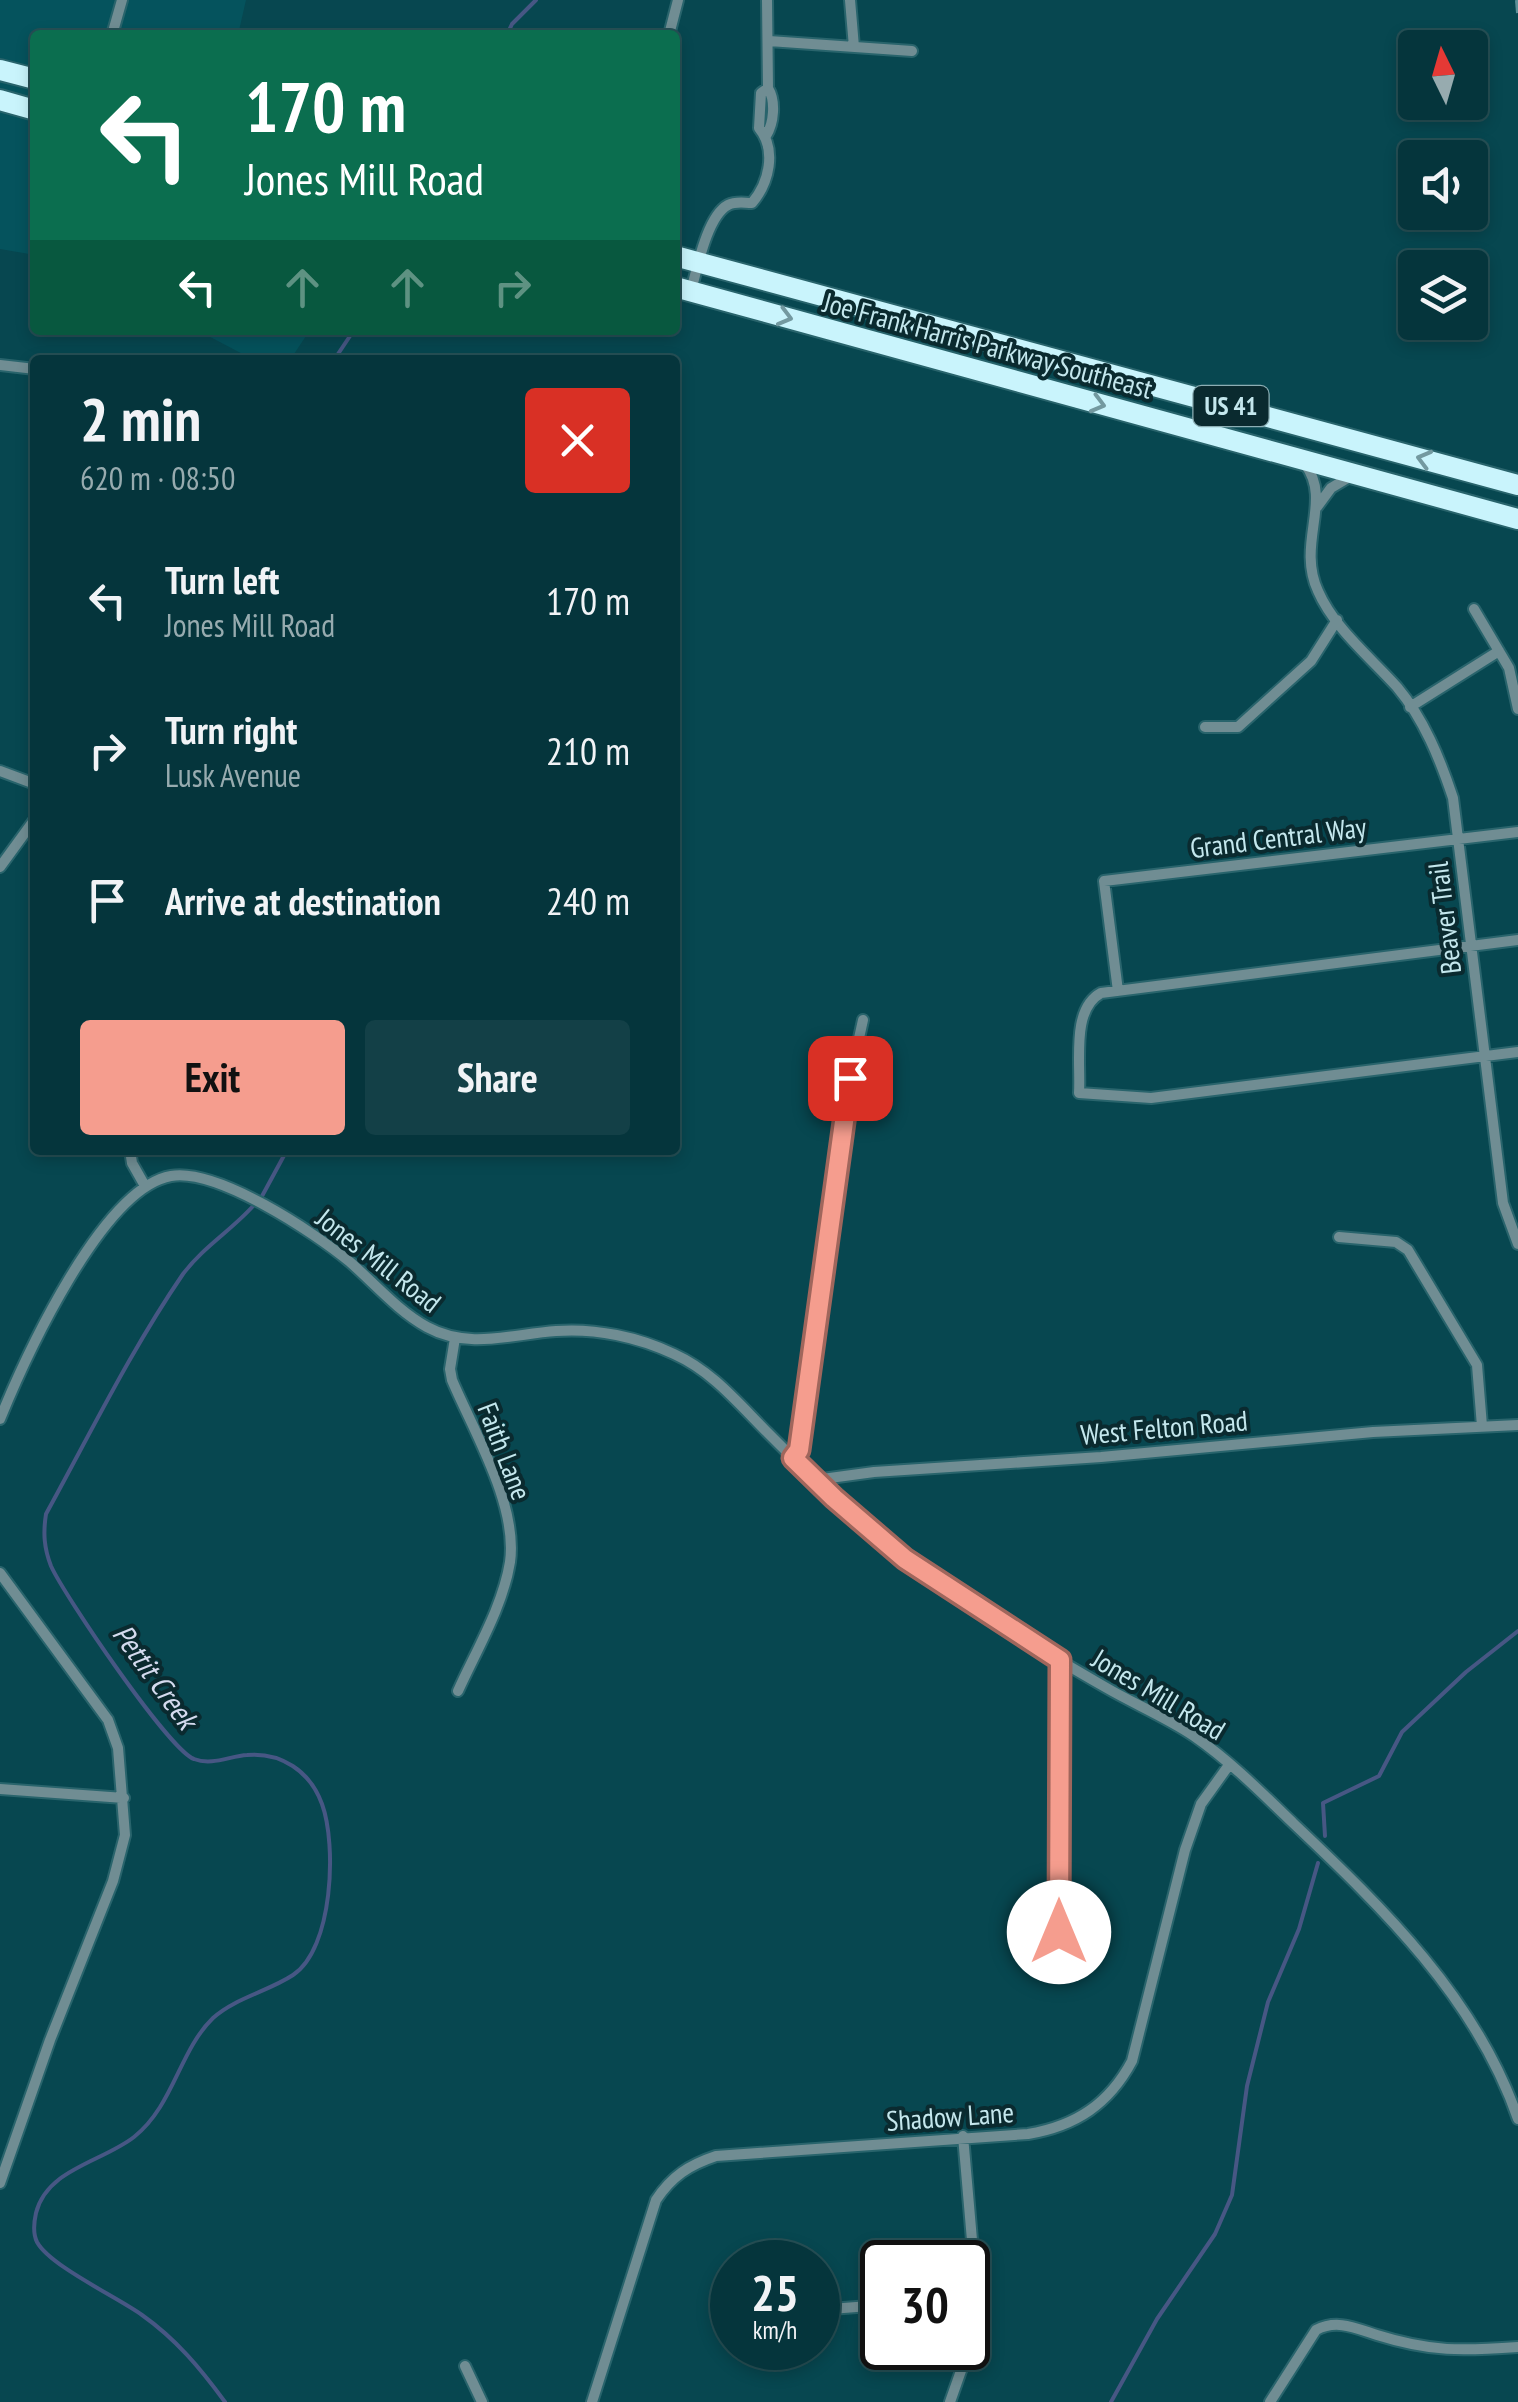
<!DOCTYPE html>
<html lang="en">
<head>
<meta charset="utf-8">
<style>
	body { margin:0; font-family:"PT Sans Narrow",sans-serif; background:#134047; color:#f1f3f6; height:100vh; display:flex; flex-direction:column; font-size:38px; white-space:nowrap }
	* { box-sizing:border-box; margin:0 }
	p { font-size:32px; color:#97abaf }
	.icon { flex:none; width:55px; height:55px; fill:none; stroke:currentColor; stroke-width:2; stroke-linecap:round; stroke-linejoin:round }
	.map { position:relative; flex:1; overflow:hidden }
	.panel { position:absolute; left:30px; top:355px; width:650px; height:800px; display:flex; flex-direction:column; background:#05353c; border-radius:10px; box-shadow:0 5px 15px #0003,0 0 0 2px #265056 }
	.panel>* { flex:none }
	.hud { position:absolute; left:30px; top:30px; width:650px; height:305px; border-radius:10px; box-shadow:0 5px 15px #0003,0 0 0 2px #265056; background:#0b6e4f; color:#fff; overflow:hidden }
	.needle { width:65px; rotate:355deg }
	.tools { position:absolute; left:1398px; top:30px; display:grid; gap:20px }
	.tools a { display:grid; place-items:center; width:90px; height:90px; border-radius:10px; background:#05353c; box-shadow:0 5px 15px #0003,0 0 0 2px #265056; font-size:50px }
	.speed { position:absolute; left:710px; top:2240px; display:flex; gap:20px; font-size:50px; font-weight:700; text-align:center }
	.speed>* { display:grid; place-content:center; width:130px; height:130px; border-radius:50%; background:#05353c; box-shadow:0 5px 15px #0003,0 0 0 2px #265056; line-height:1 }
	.speed small { font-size:25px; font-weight:400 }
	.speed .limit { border:5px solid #111; border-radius:15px; background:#fff; color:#111 }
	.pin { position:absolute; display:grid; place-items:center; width:85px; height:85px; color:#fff; margin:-42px; border-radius:20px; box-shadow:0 5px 15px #0006 }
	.me { position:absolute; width:110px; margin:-55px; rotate:0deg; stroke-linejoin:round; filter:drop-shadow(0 0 8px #0008) }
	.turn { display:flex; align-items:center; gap:35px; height:210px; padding:0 50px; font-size:45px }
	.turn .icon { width:130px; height:130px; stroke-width:2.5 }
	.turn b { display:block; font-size:70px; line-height:85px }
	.lanes { display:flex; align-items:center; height:95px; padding:0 50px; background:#0003; justify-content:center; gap:50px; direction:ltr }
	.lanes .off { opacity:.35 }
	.round { display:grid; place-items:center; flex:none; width:105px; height:105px; border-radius:10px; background:#134047 }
	.headline { display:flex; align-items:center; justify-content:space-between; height:170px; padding:0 50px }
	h1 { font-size:60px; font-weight:700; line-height:75px }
	.primary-button { display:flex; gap:20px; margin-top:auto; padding:20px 50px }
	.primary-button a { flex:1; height:115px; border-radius:10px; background:#f59d8e; color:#111; font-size:40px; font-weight:700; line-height:115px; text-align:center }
	.primary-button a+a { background:#134047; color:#f1f3f6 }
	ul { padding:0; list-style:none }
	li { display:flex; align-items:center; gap:30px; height:150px; padding:0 50px }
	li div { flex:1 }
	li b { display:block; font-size:38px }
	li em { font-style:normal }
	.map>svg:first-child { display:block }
	.built { fill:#05535d }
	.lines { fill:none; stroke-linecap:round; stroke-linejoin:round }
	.stream { stroke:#475784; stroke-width:4 }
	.street-casing { stroke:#29646c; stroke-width:14 }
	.highway-casing { stroke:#29646c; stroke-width:24 }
	.street { stroke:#708d93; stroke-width:10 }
	.highway { stroke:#c9f4fc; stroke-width:20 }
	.rail { stroke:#5d9098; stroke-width:4; stroke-dasharray:18 18; stroke-linecap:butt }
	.oneway { stroke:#7399a0 }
	.route-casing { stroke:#9f665c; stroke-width:25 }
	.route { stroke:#f59d8e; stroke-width:18 }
	.labels { text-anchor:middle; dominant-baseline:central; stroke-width:8; stroke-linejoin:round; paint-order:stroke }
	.shield { fill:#0a2a2f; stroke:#8caeb4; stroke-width:2.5 }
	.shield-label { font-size:25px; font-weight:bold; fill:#c4e7ed }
	.street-label { font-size:28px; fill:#c4e7ed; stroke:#0a2a2f }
	.water-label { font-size:30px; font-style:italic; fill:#d4daee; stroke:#0a2a2f }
</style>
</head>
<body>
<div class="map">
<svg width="1518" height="2402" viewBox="0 0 1518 2402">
	<rect width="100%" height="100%" fill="#074750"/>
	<!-- built -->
	<path class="built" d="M0,0H246L238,35H35V255L0,249Z
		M197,330H310L290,360H254Z"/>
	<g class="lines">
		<!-- stream -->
		<path class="stream" d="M507,35L512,24L536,0
			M334,360L354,330
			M261,1198L287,1150
			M1325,1836L1323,1803L1379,1776L1402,1732L1466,1672L1518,1631
			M225,2402C201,2369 176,2339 142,2315C117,2297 50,2266 37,2242C33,2234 34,2222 36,2213C47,2169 102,2162 134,2137C174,2105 179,2051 213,2018C235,1998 269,1991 293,1975C333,1949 337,1845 322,1804C310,1771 281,1752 247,1755C230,1756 212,1766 194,1759C169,1750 64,1595 51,1566C44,1548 43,1533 46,1514C90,1434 131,1350 183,1274C203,1247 232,1230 254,1205
			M1111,2402L1157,2319L1215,2234L1232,2195L1247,2086L1268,2002L1299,1929L1318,1863"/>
		<!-- street casing -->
		<g class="street-casing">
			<path id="street" d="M850,0L854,47
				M112,35L122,0
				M669,35L678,0
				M769,41L912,51
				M766,136C774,123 776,101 768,88L767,0
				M691,291C697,269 707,216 728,205C736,201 743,203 752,203C769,183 777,150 759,128L761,93L768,88
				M0,365L35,369
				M1305,464C1333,501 1296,543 1318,591C1334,628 1371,658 1397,687C1424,719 1440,759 1453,798L1503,1203L1518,1244
				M1317,507L1331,488L1351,476
				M1474,609L1509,668L1518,709
				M1410,707L1499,651
				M1205,727H1238L1311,661L1337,620
				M0,771L35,784
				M0,867L35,819
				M1518,940L1101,993C1071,1009 1081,1063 1079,1093L1151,1098L1518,1052
				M1118,991L1104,881L1518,832
				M130,1150L132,1163L145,1186
				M1339,1237L1396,1242L1408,1250L1477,1365L1482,1426
				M455,1338L450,1369L452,1380C474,1432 518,1505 510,1562C503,1606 476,1651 458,1691
				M0,1419C25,1358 102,1188 171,1176C217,1168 314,1232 350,1262C375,1284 398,1311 427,1327C469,1350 512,1334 556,1331C596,1328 638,1337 674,1354C712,1371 738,1403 767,1432C810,1475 853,1518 901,1556C964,1605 1036,1647 1105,1687C1134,1704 1166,1717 1194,1736C1230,1761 1262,1793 1293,1823C1383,1908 1477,1999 1518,2119
				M793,1458L799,1450L844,1106L863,1020
				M815,1480L874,1472L1101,1457L1373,1432L1518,1425
				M0,1573L108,1720L118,1748L125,1835L113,1881L50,2040L0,2183
				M0,1789L124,1798
				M1059,1932V1660
				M818,2310L882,2305
				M465,2366L482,2402
				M592,2402L656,2200C672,2176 689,2165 716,2156L1028,2134C1076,2126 1109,2104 1132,2061L1185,1850L1201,1804L1229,1765
				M950,2402L975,2331L977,2298L963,2136
				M1270,2402L1316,2330C1337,2319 1355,2328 1377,2335C1431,2352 1462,2351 1518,2347"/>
		</g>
		<!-- highway casing -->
		<g class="highway-casing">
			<path id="highway" d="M0,70L35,79
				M0,100L35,110
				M675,256L1518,485
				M675,287L1518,519"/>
		</g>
		<!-- street -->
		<use href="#street" class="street"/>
		<!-- highway -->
		<use href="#highway" class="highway"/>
		<!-- rail -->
		<path class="rail" d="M1517,0L1518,13"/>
	</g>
	<!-- one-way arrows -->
	<defs><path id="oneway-chevron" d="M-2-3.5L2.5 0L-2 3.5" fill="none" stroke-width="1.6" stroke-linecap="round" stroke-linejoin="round" transform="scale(2.5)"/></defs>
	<g class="oneway">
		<use href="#oneway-chevron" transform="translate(785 317) rotate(15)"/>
		<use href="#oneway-chevron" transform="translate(1098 404) rotate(15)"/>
		<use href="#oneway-chevron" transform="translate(1424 459) rotate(-165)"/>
	</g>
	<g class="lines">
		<!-- route casing -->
		<g class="route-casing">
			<path id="route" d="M850,1078L799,1450L793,1458L834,1498L905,1559L1060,1660L1059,1932"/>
		</g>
		<!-- route -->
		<use href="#route" class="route"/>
	</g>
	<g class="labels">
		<!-- shield labels -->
		<rect class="shield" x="1193.5" y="386" width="75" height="40" rx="8"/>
		<g class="shield-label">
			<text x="1231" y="406">US 41</text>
		</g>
		<!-- street labels -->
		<g class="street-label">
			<text transform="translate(988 345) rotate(15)">Joe Frank Harris Parkway Southeast</text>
			<text transform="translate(1278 837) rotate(-7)">Grand Central Way</text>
			<text transform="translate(1444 918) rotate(-97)">Beaver Trail</text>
			<text transform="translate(379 1260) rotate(38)">Jones Mill Road</text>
			<text transform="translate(1164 1427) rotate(-5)">West Felton Road</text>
			<text transform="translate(505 1451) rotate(69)">Faith Lane</text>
			<text transform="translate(1159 1694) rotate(31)">Jones Mill Road</text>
			<text transform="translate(950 2116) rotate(-4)">Shadow Lane</text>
		</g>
		<!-- water labels -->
		<g class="water-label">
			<text transform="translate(156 1676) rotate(54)">Pettit Creek</text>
		</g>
	</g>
</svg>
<div class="tools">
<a><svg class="needle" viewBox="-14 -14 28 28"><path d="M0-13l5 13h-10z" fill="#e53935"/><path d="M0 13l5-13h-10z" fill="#97abaf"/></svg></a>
<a><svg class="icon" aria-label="sound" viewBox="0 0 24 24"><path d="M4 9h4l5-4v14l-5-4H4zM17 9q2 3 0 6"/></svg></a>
<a><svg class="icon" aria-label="layers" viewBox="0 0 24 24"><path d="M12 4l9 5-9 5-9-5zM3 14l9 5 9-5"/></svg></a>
</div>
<div class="speed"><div>25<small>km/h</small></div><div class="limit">30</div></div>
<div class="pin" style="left:850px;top:1078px;background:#d93025"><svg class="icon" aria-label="arrive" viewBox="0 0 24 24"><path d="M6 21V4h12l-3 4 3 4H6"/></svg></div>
<svg class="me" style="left:1059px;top:1932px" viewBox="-20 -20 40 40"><circle r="19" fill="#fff"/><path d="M0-13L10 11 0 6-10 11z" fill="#f59d8e"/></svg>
<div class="hud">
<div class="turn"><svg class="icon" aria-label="left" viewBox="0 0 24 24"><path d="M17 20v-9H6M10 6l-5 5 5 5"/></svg><div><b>170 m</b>Jones Mill Road</div></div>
<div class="lanes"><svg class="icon" aria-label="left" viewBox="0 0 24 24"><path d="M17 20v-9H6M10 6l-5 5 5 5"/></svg><svg class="icon off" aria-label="ahead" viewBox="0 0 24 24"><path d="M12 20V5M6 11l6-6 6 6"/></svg><svg class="icon off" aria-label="ahead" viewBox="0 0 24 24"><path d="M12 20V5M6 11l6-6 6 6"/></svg><svg class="icon off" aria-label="right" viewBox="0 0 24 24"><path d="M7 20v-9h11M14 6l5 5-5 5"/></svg></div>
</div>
<section class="panel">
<div class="headline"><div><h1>2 min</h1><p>620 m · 08:50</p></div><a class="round" style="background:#d93025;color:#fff"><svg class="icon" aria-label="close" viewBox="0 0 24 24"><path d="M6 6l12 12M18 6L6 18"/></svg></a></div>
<ul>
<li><svg class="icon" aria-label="left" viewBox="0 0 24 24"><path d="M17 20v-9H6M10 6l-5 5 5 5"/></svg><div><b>Turn left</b><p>Jones Mill Road</p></div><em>170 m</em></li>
<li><svg class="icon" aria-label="right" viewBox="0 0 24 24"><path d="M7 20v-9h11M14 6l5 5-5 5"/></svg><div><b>Turn right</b><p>Lusk Avenue</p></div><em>210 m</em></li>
<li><svg class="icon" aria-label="arrive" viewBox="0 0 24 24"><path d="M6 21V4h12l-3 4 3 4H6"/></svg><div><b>Arrive at destination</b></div><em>240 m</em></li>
</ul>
<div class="primary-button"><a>Exit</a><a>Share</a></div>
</section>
</div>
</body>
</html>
